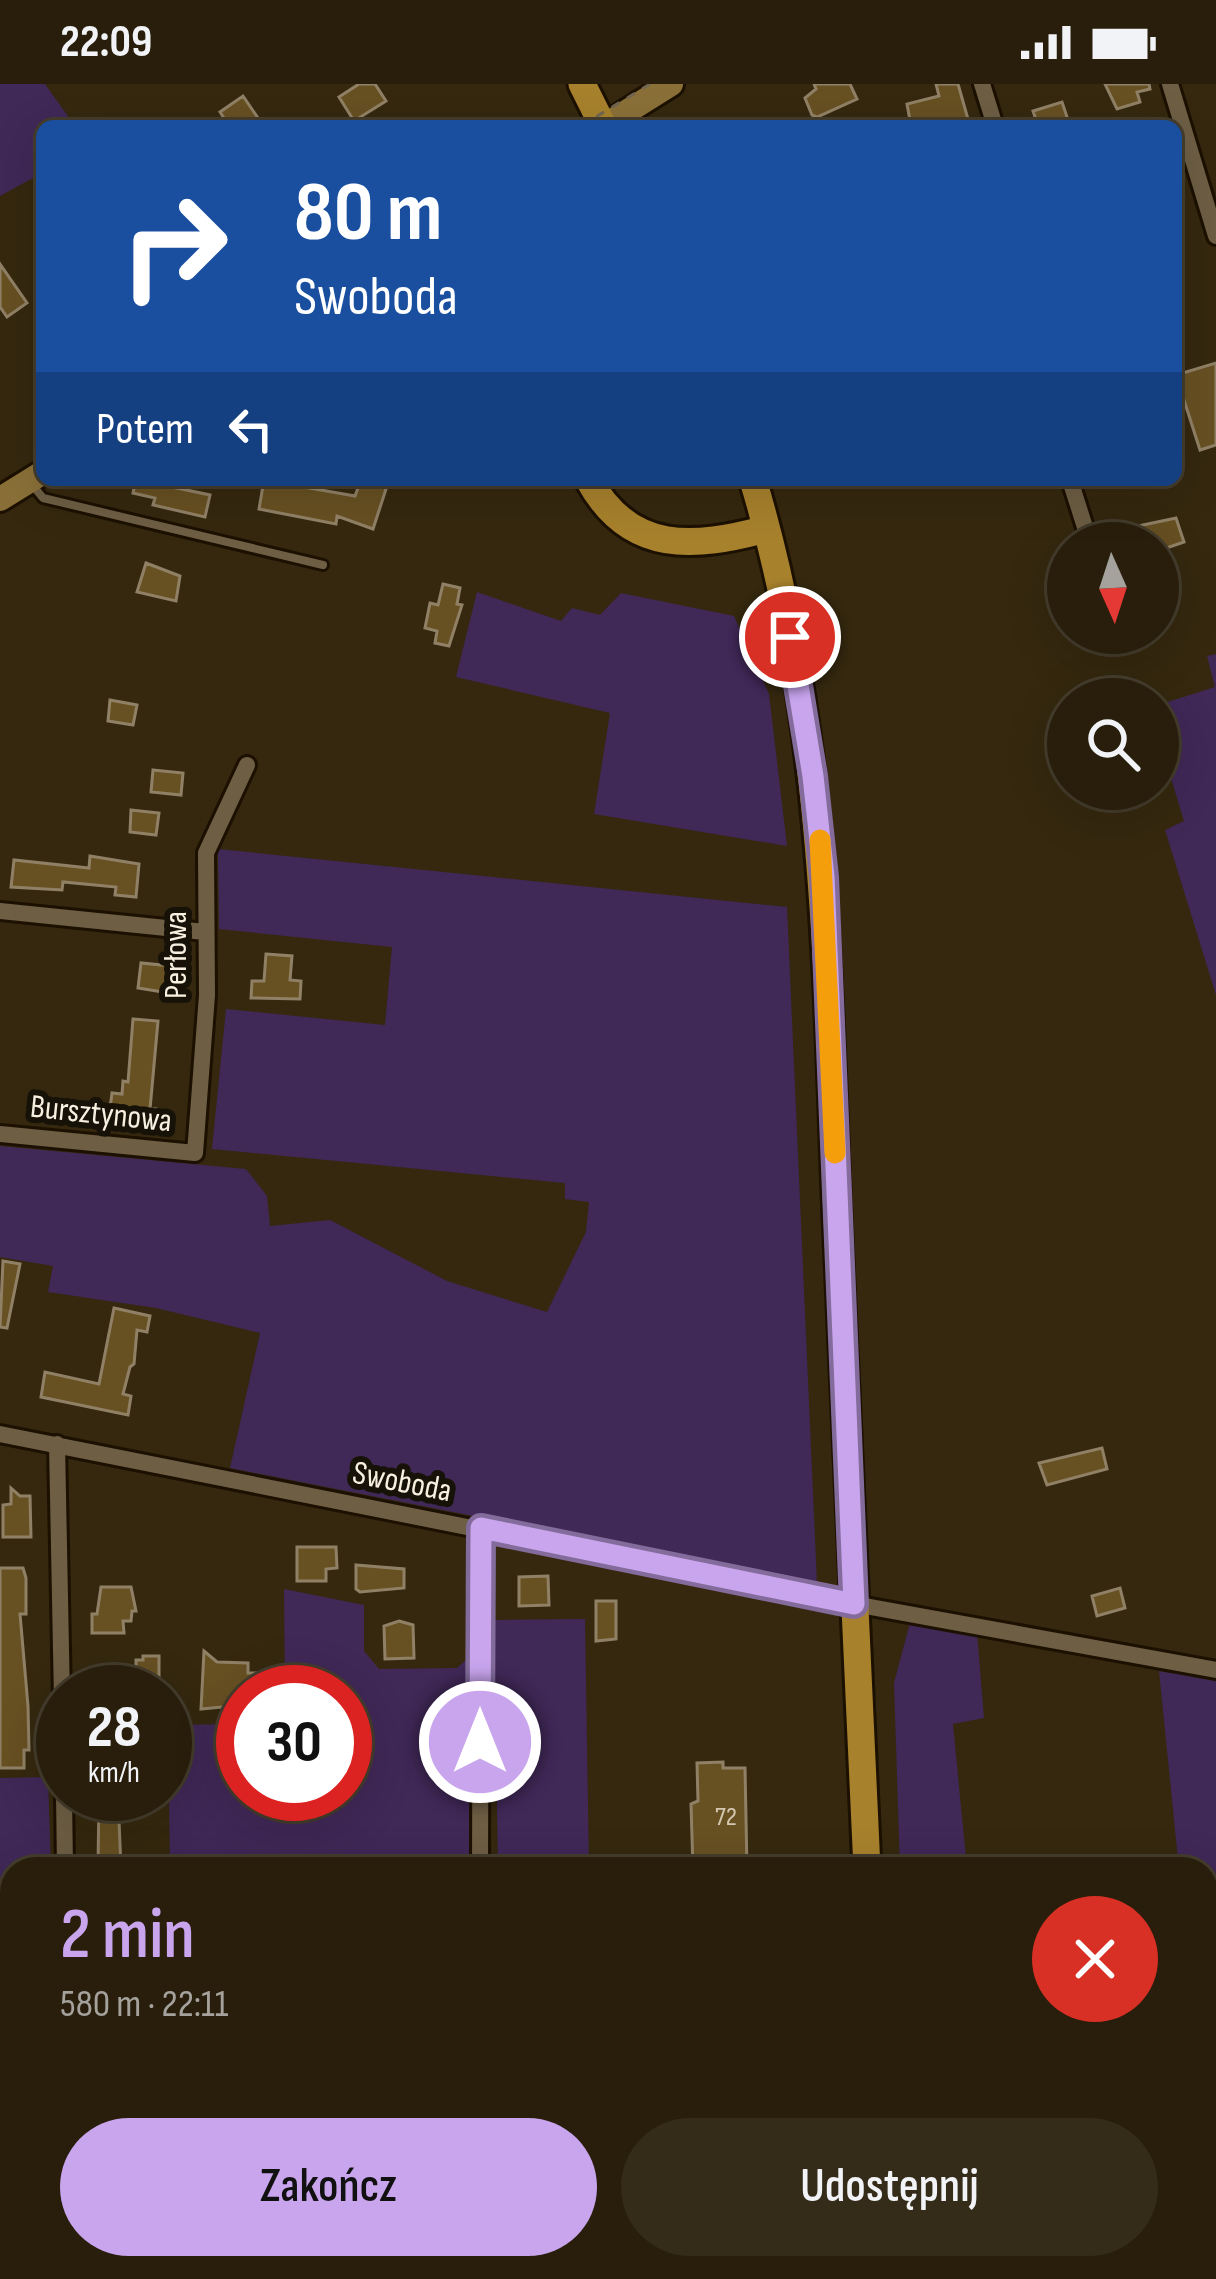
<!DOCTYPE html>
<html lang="pl">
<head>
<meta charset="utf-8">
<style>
	body { margin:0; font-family:"Sofia Sans Condensed",sans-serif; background:#342b19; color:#f1f3f6; height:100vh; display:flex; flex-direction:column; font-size:45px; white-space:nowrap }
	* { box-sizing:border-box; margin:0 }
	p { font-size:39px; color:#a5a29d }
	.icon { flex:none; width:66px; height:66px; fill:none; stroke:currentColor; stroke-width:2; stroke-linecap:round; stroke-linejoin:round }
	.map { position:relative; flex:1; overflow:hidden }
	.side { position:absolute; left:0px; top:1773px; width:1218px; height:423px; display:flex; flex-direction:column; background:#281e0b; border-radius:36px 36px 0 0; box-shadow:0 12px 48px #0002,0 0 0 3px #443c2c }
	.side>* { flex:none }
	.top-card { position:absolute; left:36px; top:36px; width:1146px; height:366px; border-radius:18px; box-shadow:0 12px 48px #0002,0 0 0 3px #443c2c; background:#1a4fa0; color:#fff; overflow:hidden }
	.needle { width:78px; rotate:177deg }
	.buttons { position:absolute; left:1047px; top:438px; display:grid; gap:24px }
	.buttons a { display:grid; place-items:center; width:132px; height:132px; border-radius:50%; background:#281e0b; box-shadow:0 12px 48px #0002,0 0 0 3px #443c2c; font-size:60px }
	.speed { position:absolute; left:36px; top:1581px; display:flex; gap:24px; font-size:60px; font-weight:700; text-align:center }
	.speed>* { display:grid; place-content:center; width:156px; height:156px; border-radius:50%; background:#281e0b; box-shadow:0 12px 48px #0002,0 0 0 3px #443c2c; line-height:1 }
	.speed small { font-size:30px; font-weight:400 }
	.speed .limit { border:18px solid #d22; background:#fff; color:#111 }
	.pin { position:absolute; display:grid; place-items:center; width:102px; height:102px; color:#fff; margin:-51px; border:6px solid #fff; border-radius:50%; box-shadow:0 3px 12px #0007 }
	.me { position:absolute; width:132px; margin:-66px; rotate:0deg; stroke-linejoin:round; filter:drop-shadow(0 0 9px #0008) }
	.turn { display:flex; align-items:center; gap:42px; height:252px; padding:0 60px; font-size:54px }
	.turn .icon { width:156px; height:156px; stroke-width:2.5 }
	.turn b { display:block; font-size:84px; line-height:102px }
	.then { display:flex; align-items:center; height:114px; padding:0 60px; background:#0003; gap:24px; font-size:45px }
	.round { display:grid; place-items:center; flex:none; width:126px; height:126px; border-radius:63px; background:#342b19 }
	.headline { display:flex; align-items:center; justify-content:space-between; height:204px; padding:0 60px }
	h1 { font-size:72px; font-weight:600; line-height:90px; color:#c9a5ee }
	.primary-button { display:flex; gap:24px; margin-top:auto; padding:24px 60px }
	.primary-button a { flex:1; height:138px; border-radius:72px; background:#c9a5ee; color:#111; font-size:48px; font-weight:600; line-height:138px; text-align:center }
	.primary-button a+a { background:#342b19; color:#f1f3f6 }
	.status { display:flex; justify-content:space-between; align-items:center; height:84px; padding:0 60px; background:#281e0b; direction:ltr }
	.status svg { height:33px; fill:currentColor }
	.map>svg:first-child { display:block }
	.green { fill:#402857 }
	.building { fill:#675022; stroke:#908166; stroke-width:3 }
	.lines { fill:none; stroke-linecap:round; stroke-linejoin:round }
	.service-casing { stroke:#1c1000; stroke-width:14 }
	.minor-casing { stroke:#1c1000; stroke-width:22 }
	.secondary-casing { stroke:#1c1000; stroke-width:30 }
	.primary-casing { stroke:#1c1000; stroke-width:33 }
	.service { stroke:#6d5e44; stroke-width:8 }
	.minor { stroke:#6d5e44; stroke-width:16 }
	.secondary { stroke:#8a7038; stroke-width:24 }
	.primary { stroke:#a7812c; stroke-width:27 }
	.path-bridge { stroke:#726651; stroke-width:3; stroke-dasharray:9 9; stroke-linecap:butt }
	.route-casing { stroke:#836b9b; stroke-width:30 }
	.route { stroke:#c9a5ee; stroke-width:21 }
	.slow { stroke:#f59e0b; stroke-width:21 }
	.labels { text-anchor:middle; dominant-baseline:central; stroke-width:12; stroke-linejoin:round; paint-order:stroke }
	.number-label { font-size:27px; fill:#d3c7b0 }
	.street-label { font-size:33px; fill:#f7efe0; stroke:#171207 }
</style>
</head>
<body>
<div class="status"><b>22:09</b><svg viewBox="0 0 49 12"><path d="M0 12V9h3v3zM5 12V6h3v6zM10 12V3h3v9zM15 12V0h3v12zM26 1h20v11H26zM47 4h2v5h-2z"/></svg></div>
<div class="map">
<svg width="1216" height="2195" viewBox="0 0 1216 2195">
	<rect width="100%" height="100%" fill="#35280f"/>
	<!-- green -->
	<path class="green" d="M0,0H45L75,42H42V89L0,112Z
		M477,508L561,537L572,524L600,531L621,509L734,532L769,610L787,762L594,730L610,629L456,593Z
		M1216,570V911L1165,746L1184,737L1158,651V621L1215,603L1207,572Z
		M218,765L787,823L817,1500L230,1384L260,1249L156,1224L48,1208L53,1182L0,1173V1062L246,1085L267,1112L270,1142L330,1136L447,1197L547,1228L586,1148L589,1118L565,1115V1099L212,1065L226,925L385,941L392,863L219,845Z
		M284,1505L364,1521V1567L379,1585L457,1584L467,1575L470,1785H170L168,1641L243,1640V1710H345V1608H285Z
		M585,1535L589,1785H498L494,1536Z
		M911,1535L977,1549L984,1634L953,1640L967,1785H900L894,1599Z
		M1159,1587L1216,1597V2150L1206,2051V1785H1179Z
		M48,1693L51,1785H12V1796L0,1797V1694Z
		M0,1861H12V2184H843L844,2195H0Z
		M914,2184H1061L1062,2195H914Z"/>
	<!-- building -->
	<path class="building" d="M359,0H375L386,17L354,37L339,13Z
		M814,0H850L857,15L817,33L812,31L805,14L816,5Z
		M936,0H958L970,42H911L907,20L939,12Z
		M1105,0H1149L1150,5L1137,8L1140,18L1117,25Z
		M243,12L260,37L253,42H229L220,28Z
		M1062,18L1070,42H1038L1033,27Z
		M0,180L27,219L7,233L0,223Z
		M1216,279V361L1200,366L1176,291Z
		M136,396H159L158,400L210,411L205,433L153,421L155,414L133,409Z
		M264,396L355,412L361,396H389L373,445L337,432L336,440L259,425Z
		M1176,434L1184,458L1158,467V459H1133L1129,444Z
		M146,479L180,492L176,517L137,508Z
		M443,500L460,504L457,520L462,521L449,562L435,559L437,547L425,544L430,519L438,521Z
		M110,616L137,621L133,641L108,637Z
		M153,686L183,689L181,711L151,708Z
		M131,726L159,729L156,751L130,748Z
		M90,772L139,780L136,813L115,811L116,803L63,798L62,806L11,803L14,776L89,784Z
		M266,870L292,872L290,896L301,897L300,915L251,914L252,897H264Z
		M163,873L179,875L175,910L138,904L141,879L162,881Z
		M133,935L158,937L150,1025H156L154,1045L108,1040L112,1009L122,1010L123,997L128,998Z
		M3,1177L20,1180L7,1244L0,1243Z
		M114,1224L150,1232L147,1248L137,1246L134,1280L130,1283L123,1310L131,1312L128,1331L41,1313L45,1288L99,1300Z
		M1102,1364L1107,1385L1047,1401L1039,1379Z
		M11,1404L20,1412H30L31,1453H3V1421L11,1420Z
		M297,1463H336L337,1484L326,1485V1497H297Z
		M356,1481L404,1485V1504L360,1508L356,1505Z
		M0,1484H23L26,1494V1530H20L28,1622L29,1666H24V1684H0Z
		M548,1492L549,1521L519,1522V1493Z
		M101,1503H131L136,1527H132L131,1537H123L124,1549H92V1530H97Z
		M1120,1504L1125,1524L1097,1532L1092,1512Z
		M596,1517H616V1555L596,1557Z
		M399,1537L413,1541L414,1574L385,1575L384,1542Z
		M204,1567L217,1578L248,1579V1589H256V1608H243V1621L201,1625Z
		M143,1572H159V1601H136V1576H143Z
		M723,1678V1684H745L747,1785H693L691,1720L698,1717L697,1679Z
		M99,1711H124L125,1735L119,1736L121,1784H98Z"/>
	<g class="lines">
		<!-- service casing -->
		<g class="service-casing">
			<path id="service" d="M34,403L43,414L323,481"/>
		</g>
		<!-- minor casing -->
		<g class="minor-casing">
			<path id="minor" d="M982,0L995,42
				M1170,0L1216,152
				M1070,396L1090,459
				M0,827L205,848
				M0,1050L195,1069L207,911L206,769L247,681
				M0,1350L854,1520L1216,1586
				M57,1360L63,1668
				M64,1710L65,1785
				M480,1785L481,1444"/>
		</g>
		<!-- secondary casing -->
		<g class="secondary-casing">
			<path id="secondary" d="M604,42L671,0
				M0,415L42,389"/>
		</g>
		<!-- primary casing -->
		<g class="primary-casing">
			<path id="primary" d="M582,0L603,42
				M589,396C630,471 695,464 766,445
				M753,396C825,635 827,885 837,1133C846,1350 858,1567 867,1785
				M882,2184L883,2195"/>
		</g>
		<!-- service -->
		<use href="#service" class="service"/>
		<!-- minor -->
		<use href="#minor" class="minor"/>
		<!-- secondary -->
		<use href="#secondary" class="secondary"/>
		<!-- primary -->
		<use href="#primary" class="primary"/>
		<!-- path-bridge -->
		<path class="path-bridge" d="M581,42L650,0"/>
	</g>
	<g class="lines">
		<!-- route casing -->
		<g class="route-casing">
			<path id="route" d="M480,1658L481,1444L854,1520L824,793L813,692L790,553"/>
		</g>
		<!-- route -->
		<use href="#route" class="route"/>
		<!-- slow -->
		<path class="slow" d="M820,756L835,1069"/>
	</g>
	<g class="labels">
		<!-- number labels -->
		<g class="number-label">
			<text x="726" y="1733">72</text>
		</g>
		<!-- street labels -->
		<g class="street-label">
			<text transform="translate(176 871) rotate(-90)">Perłowa</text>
			<text transform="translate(101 1030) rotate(6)">Bursztynowa</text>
			<text transform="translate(402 1398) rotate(11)">Swoboda</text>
		</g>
	</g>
</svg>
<div class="buttons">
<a><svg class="needle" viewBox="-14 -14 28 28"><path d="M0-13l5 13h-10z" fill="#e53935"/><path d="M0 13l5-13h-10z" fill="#a5a29d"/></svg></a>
<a><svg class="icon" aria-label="search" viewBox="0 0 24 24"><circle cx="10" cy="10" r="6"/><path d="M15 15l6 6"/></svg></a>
</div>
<div class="speed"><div>28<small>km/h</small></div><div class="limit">30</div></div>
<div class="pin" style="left:790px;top:553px;background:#d93025"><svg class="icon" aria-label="arrive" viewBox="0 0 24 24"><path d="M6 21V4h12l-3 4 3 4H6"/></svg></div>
<svg class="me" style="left:480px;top:1658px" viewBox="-20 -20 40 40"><circle r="17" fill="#c9a5ee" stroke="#fff" stroke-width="3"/><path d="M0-11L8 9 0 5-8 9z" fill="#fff"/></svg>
<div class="top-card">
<div class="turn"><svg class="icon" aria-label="right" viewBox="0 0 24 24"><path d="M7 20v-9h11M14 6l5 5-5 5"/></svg><div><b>80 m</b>Swoboda</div></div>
<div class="then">Potem<svg class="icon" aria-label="left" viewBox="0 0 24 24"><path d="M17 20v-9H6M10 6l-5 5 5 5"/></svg></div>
</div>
<section class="side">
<div class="headline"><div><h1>2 min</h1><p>580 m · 22:11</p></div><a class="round" style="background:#d93025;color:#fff"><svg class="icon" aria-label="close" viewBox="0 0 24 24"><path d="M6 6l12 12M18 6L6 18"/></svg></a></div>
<div class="primary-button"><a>Zakończ</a><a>Udostępnij</a></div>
</section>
</div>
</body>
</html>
